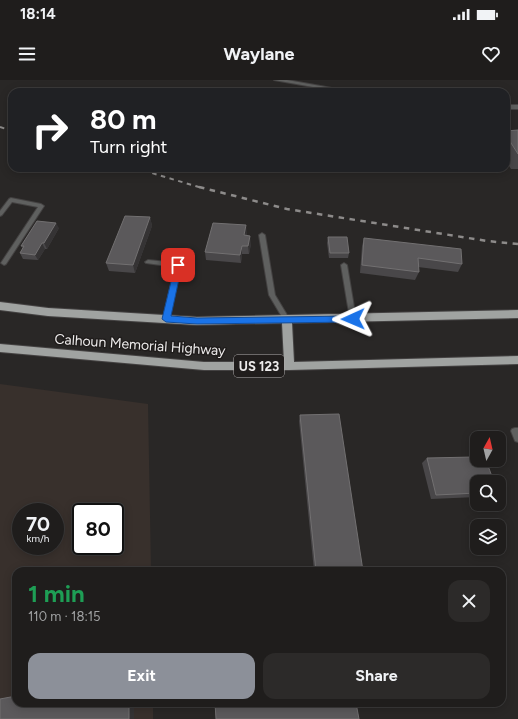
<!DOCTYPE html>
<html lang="en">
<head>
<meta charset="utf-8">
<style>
	body { margin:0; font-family:Figtree,sans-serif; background:#2c2a29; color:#f1f3f6; height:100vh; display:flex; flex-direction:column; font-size:15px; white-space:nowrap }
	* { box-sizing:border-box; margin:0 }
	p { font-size:13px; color:#a1a2a3 }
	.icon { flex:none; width:22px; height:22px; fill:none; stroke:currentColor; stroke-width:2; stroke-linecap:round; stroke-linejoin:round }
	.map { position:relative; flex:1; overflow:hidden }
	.drawer { position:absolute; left:12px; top:487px; width:494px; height:140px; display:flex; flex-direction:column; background:#1f1d1c; border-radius:12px; box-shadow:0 2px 10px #0003,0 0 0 1px #3c3b3b }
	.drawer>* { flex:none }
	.guide { position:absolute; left:8px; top:8px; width:502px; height:84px; border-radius:12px; box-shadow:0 2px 10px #0003,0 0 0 1px #3c3b3b; background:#202124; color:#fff; overflow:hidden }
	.needle { width:26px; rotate:8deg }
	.buttons { position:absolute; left:470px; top:351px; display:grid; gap:8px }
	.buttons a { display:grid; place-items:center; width:36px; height:36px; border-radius:8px; background:#1f1d1c; box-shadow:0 2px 10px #0003,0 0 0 1px #3c3b3b; font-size:20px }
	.speed { position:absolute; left:12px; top:423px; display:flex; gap:8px; font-size:20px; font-weight:700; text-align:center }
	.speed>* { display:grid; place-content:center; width:52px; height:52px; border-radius:50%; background:#1f1d1c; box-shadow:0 2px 10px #0003,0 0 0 1px #3c3b3b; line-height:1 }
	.speed small { font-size:10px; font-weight:400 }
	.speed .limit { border:2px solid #111; border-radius:6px; background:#fff; color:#111 }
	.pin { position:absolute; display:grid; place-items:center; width:34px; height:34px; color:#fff; margin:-17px; border-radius:8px; box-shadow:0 2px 6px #0006 }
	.me { position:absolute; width:44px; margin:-22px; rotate:269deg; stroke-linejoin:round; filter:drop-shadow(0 0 3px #0008) }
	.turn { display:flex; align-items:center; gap:14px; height:84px; padding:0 16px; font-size:18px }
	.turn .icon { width:52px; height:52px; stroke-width:2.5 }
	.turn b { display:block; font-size:28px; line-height:34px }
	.round { display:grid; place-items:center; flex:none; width:42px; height:42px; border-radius:12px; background:#2c2a29 }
	.head { display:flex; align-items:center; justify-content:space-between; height:68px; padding:0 16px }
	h1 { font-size:24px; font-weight:700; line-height:30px; color:#1e9e55 }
	.cta { display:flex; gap:8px; margin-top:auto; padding:8px 16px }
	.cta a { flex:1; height:46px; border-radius:12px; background:#8c9099; color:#fff; font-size:16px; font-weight:700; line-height:46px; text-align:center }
	.cta a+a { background:#2c2a29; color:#f1f3f6 }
	.status { display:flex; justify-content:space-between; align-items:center; height:28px; padding:0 20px; background:#1f1d1c; direction:ltr }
	.status svg { height:11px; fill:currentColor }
	header { display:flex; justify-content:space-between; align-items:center; height:52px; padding:0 16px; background:#1f1d1c; font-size:18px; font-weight:700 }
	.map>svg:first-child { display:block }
	.built { fill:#38302c; fill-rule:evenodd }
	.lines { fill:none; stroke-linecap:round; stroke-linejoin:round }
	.service-casing { stroke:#444242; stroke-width:2 }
	.tertiary-casing { stroke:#444242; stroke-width:2 }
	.trunk-casing { stroke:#444242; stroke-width:2 }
	.service { fill:#5f605f; fill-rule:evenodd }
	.tertiary { fill:#5f605f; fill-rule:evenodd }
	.trunk { fill:#a0a3a1; fill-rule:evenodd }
	.rail-far1 { stroke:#8d8b8a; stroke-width:2; stroke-dasharray:4.5 4.5; stroke-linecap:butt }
	.rail { stroke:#8d8b8a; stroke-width:2.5; stroke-dasharray:5.5 5.5; stroke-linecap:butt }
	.wall { fill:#494749 }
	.shaded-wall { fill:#353334 }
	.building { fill:#5b595b; stroke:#727071 }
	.route { fill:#1a73e8; stroke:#114b97 }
	.labels { text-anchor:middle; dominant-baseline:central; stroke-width:3; stroke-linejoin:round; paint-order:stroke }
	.shield { fill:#201d1c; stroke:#b0adad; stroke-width:1 }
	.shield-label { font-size:13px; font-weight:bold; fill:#edebeb }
	.street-label { font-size:14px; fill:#edebeb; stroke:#201d1c }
</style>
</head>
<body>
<div class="status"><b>18:14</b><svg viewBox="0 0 49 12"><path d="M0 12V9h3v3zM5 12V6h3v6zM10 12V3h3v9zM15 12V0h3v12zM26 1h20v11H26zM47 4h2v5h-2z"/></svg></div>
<header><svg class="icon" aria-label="menu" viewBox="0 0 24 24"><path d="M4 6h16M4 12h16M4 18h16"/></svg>Waylane<svg class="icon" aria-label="heart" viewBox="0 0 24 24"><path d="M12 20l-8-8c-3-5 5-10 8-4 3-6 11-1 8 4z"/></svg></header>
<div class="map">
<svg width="518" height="639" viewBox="0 0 518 639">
	<rect width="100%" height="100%" fill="#292726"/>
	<!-- built -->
	<path class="built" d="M0,304L148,324L151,491H16V623H153V639H0ZM21,432H55V466H21ZM81,432H115V466H81Z"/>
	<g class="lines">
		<!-- service casing -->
		<g class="service-casing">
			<path id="service" d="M11,118L41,124L44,126L6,184L4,185L1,183L38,127L12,122L2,135L0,136V131L9,119Z
				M262,153L265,155L275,215L290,240L287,242H285L269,215L259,155Z
				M148,180L178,183L181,185L169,239L166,241L163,239L175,187L146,183L145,182Z
				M344,183L347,185L356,239L353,241L350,239L341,185Z
				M515,348H518V362L515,361L511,351L512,349Z"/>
		</g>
		<!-- tertiary casing -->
		<g class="tertiary-casing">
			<path id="tertiary" d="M274,0H287L354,12H341Z
				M506,25H518V29H506Z"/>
		</g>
		<!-- trunk casing -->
		<g class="trunk-casing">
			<path id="trunk" d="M0,222L48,228L197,237L518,230V238L292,243L294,282L518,276V284L289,290H204L0,272V264L204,282H284L282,243L197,245L48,236L0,230Z"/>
		</g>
		<!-- service -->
		<use href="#service" class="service"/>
		<!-- tertiary -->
		<use href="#tertiary" class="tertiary"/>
		<!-- trunk -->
		<use href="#trunk" class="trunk"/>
		<!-- rail-far1 -->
		<path class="rail-far1" d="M0,47L12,51
			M135,88L202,108"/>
		<!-- rail -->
		<path class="rail" d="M199,107L287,129L487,161L518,164"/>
	</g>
	<!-- wall -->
	<path class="wall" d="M518,50V89H511L506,81V51Z
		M150,137L152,146L135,193L109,191L106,183Z
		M59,148L47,169H45L38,180L23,179L20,173L23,168L21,166Z
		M247,153L246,156L251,164L249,174H242L241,183L206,180L205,172Z
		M328,157L349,173L348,178H329L327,163Z
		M364,158L462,184L458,192L418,187L419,192L415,200L360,193L362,166Z
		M300,335L363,491H314L299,341Z
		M427,378L477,402V417L431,419L422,383Z"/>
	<!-- shaded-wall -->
	<path class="shaded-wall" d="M150,137L152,146L135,193L133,185Z
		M56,143L59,148L47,169L44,163Z
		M246,145L247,153L244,164V155Z
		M250,156L251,164L249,174L248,166Z
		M42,163L45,169L38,180L35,175Z
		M242,166V174L241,183L240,175Z
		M129,623H134V639H129Z"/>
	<!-- building -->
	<path class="building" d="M253,8L276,12H250Z
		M518,50V74L506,55V51Z
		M125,136L150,137L133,185L106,183Z
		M37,141L56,143L44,163H42L35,175L20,173L24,166H21Z
		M213,143L246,145L244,155L250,156L248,166H242L240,175L205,172Z
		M328,157H347L349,173H330Z
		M364,158L461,169L462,184L418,178L419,192L362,185Z
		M339,334L363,491H316L300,335Z
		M474,377L477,384L487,383L494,402H477V413L436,415L427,378Z
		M16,616V623H129V639H0V619Z
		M215,623H356L359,639H216Z"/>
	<!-- route -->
	<path class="route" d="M178,182L182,185L171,236L197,238L353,236L357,239L353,242L197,244L166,242L162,239L175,185Z"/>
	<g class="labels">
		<!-- shield labels -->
		<rect class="shield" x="234" y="275" width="50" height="22" rx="3"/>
		<g class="shield-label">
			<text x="259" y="286">US 123</text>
		</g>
		<!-- street labels -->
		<g class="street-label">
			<text transform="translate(140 265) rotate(4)">Calhoun Memorial Highway</text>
		</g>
	</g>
</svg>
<div class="buttons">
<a><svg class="needle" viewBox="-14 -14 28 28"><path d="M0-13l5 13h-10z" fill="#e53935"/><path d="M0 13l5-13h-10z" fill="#a1a2a3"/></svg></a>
<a><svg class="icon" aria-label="search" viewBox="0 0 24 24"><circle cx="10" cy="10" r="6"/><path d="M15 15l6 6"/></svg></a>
<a><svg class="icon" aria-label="layers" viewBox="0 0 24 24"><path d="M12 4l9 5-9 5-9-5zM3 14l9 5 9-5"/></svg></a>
</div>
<div class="speed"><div>70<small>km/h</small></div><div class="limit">80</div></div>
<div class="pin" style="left:178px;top:185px;background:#d93025"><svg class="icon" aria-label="arrive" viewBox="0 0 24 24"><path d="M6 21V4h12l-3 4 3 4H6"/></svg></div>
<svg class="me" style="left:353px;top:239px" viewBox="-20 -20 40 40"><path d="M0-17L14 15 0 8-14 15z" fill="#1a73e8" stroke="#fff" stroke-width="4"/></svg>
<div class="guide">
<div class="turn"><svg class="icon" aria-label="right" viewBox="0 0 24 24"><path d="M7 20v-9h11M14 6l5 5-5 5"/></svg><div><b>80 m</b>Turn right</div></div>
</div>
<section class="drawer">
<div class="head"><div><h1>1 min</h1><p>110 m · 18:15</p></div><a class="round"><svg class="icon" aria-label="close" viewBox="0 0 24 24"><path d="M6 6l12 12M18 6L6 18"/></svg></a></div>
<div class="cta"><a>Exit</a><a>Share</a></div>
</section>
</div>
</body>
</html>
